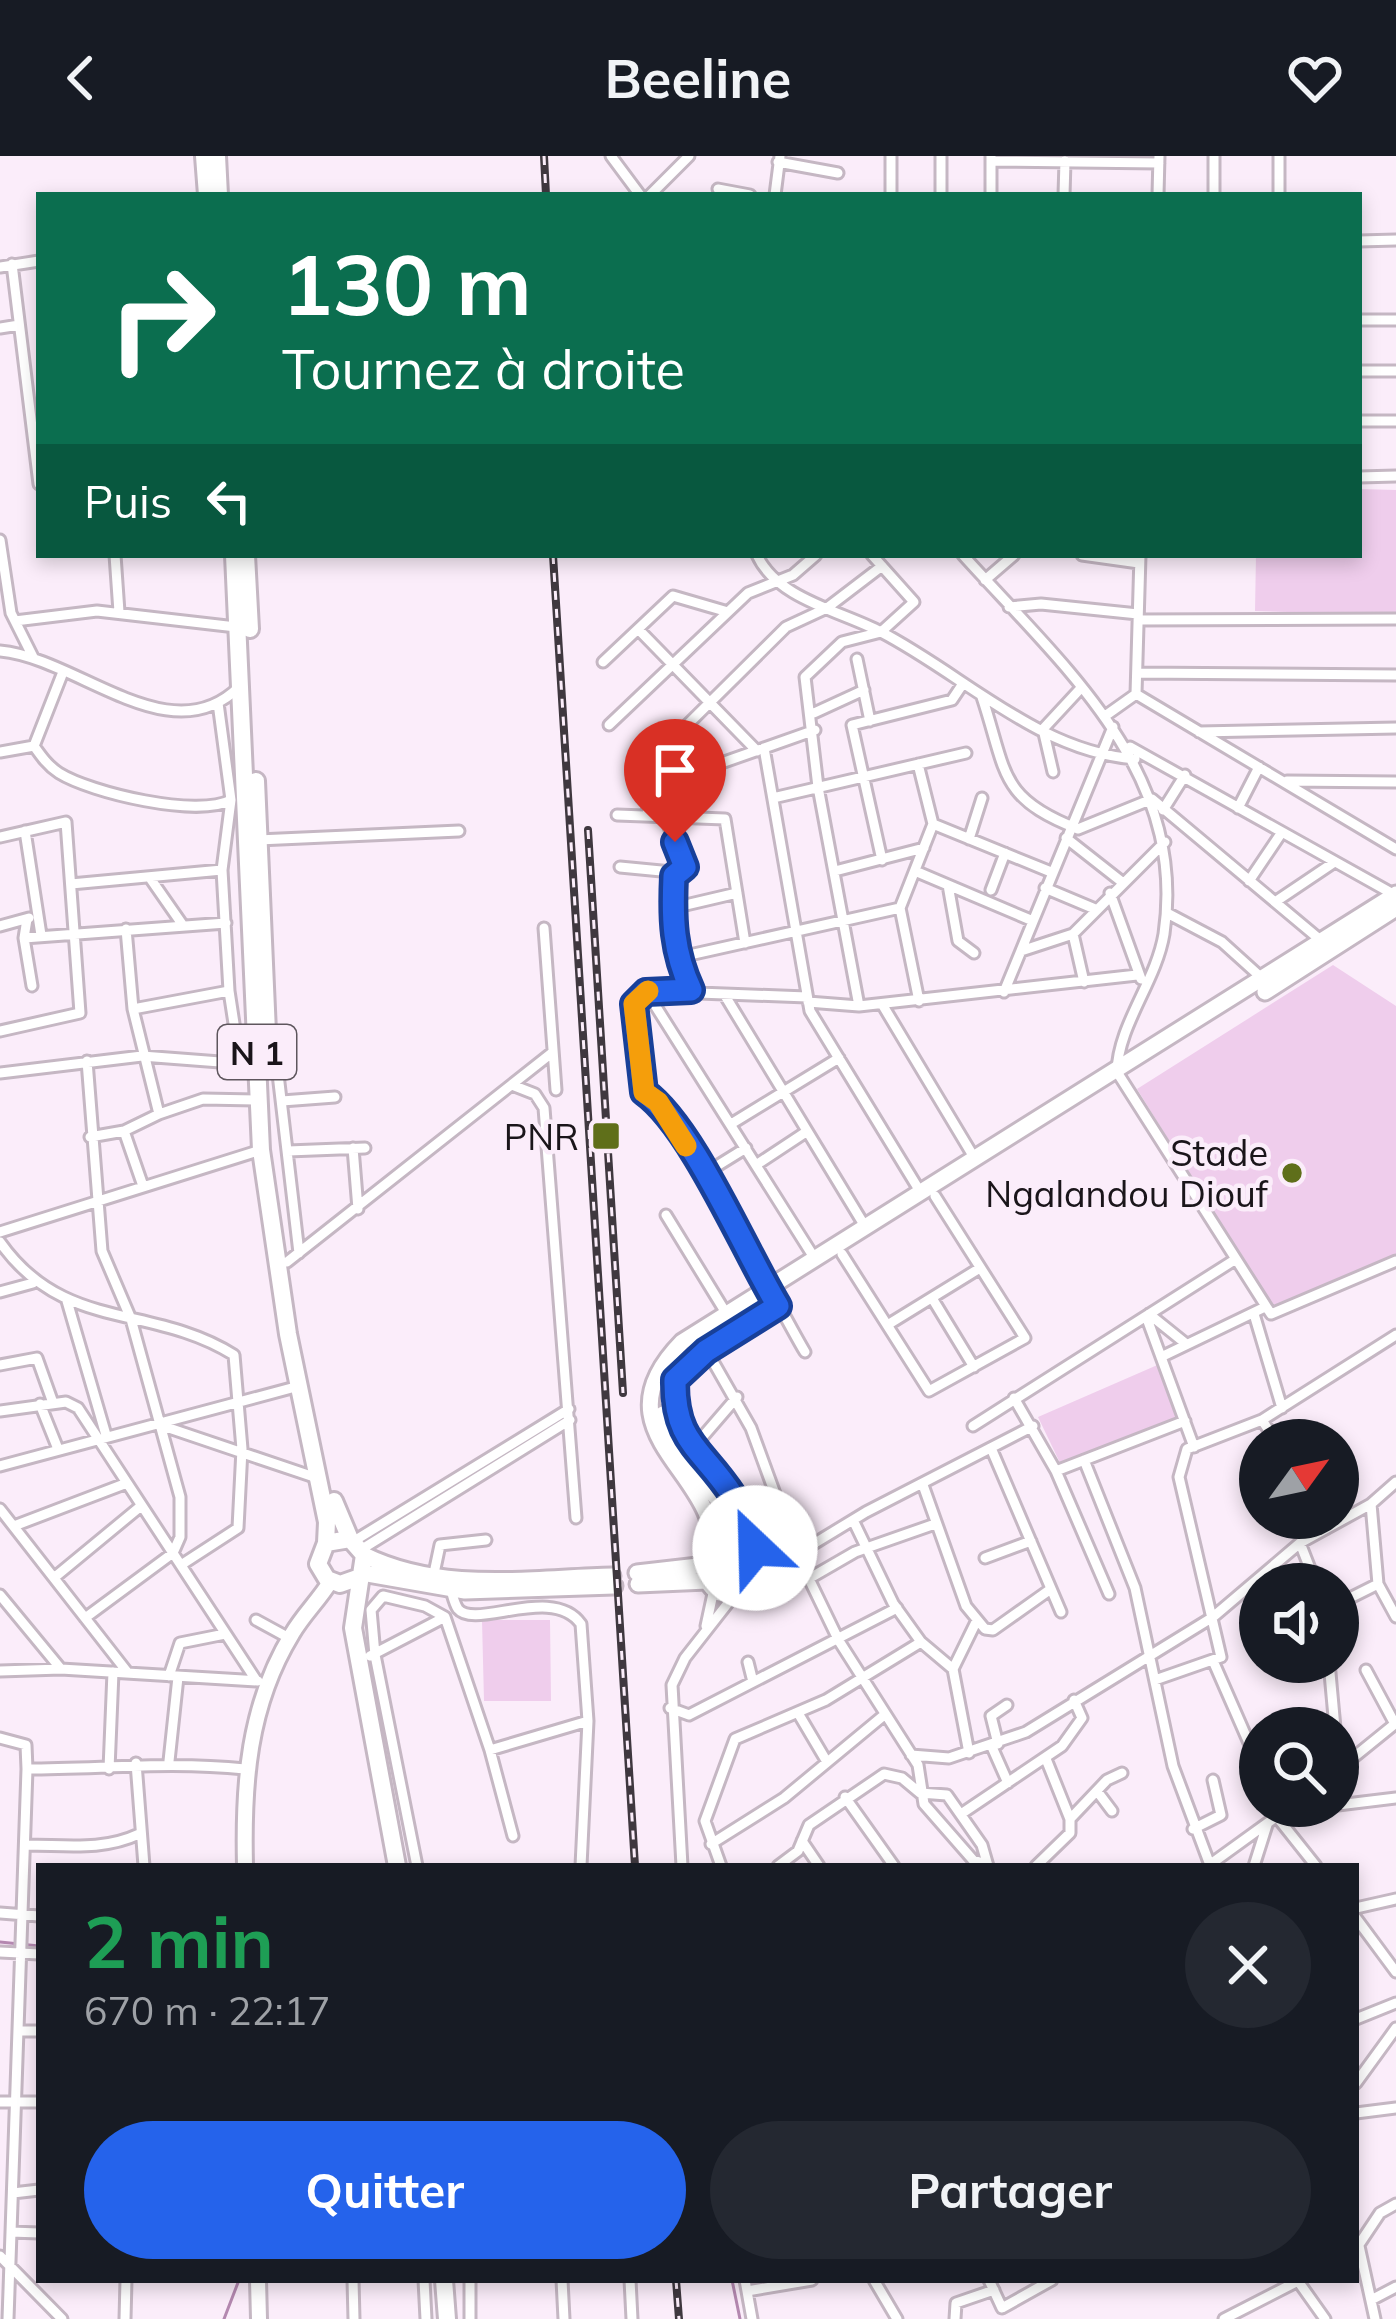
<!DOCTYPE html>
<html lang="fr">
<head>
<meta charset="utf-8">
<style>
	body { margin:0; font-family:Mulish,sans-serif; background:#242831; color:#f1f3f6; height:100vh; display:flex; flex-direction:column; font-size:45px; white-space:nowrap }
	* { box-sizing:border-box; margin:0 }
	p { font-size:39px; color:#9ea1a6 }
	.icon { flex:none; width:66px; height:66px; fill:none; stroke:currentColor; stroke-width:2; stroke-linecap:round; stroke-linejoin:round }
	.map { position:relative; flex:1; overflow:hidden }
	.panel { position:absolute; left:36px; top:1707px; width:1323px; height:420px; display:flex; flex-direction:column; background:#171b24; border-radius:0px; box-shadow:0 6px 18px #0003 }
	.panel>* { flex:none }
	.guide { position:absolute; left:36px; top:36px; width:1326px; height:366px; border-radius:0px; box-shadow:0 6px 18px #0003; background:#0b6e4f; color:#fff; overflow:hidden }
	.needle { width:78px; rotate:57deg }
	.fabs { position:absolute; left:1239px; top:1263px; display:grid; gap:24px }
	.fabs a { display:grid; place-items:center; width:120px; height:120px; border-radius:50%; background:#171b24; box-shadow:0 6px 18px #0003; font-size:60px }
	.pin { position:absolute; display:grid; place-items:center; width:102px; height:102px; color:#fff; margin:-123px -51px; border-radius:50% 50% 50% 0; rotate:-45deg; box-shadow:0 0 12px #0007 }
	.pin .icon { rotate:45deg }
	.me { position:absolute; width:132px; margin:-66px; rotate:336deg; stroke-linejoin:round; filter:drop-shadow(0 0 9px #0008) }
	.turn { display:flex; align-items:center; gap:42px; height:252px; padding:0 48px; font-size:54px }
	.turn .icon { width:156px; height:156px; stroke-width:2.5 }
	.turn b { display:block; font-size:84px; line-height:102px }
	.then { display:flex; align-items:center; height:114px; padding:0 48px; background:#0003; gap:24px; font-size:45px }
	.round { display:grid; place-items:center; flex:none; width:126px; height:126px; border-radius:63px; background:#242831 }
	.overview { display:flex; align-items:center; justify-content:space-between; height:204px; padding:0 48px }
	h1 { font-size:72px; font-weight:700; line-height:90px; color:#1e9e55 }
	.action { display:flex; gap:24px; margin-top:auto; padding:24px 48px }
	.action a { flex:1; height:138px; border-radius:72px; background:#2563eb; color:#fff; font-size:48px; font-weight:700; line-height:138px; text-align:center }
	.action a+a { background:#242831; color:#f1f3f6 }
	header { display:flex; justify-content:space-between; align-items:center; height:156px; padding:0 48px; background:#171b24; font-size:54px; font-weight:700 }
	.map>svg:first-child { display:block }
	.green { fill:#efcdec }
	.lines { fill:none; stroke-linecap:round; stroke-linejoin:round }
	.stream { stroke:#b488b0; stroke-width:3 }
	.street-casing { stroke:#c5b7c3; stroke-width:15 }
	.secondary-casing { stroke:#c5b7c3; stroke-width:20 }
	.primary-casing { stroke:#c5b7c3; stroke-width:21 }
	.highway-casing { stroke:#c5b7c3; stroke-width:22 }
	.street { stroke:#fff; stroke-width:9 }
	.secondary { stroke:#fff; stroke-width:14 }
	.primary { stroke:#fff; stroke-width:15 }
	.highway { stroke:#fff; stroke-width:16 }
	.rail-casing { stroke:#3f383f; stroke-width:8 }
	.rail { stroke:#fbedfa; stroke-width:3; stroke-dasharray:9; stroke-linecap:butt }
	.route-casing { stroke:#184099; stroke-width:30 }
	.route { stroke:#2563eb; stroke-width:21 }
	.slow { stroke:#f59e0b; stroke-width:21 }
	.poi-dot { fill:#5f6f1a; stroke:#fbedfa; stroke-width:4.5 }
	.labels { text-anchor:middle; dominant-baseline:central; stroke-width:9; stroke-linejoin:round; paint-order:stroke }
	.shield { fill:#fbedfa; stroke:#5e565d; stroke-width:3 }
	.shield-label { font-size:33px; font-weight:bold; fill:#1a151a }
	.poi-label { font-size:36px; fill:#1a151a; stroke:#fbedfa; text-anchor:end }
</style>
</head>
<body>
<header><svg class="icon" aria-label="back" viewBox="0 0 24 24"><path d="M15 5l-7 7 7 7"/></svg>Beeline<svg class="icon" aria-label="heart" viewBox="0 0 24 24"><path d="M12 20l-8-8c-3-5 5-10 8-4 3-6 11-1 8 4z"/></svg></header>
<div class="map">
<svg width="1396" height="2163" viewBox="0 0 1396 2163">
	<rect width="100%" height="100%" fill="#fbedfa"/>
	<!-- green -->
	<path class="green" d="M1359,333L1396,334V459L1255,455L1256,399H1359Z
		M1333,809L1396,850V1101L1275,1156L1137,933Z
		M1162,1207L1184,1265L1063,1313L1038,1261Z
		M482,1464H550L551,1545H484Z"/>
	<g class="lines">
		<!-- stream -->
		<path class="stream" d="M967,1564L973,1589
			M720,1695L727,1710
			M0,1786L39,1790
			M732,2124L740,2163
			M224,2163L239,2124"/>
		<!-- street casing -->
		<g class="street-casing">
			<path id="street" d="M611,0L640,39
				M891,0V39
				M1214,0V39
				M991,5L1159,7
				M778,6L838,17
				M718,33L750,39
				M650,39L689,0
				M775,39L780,0
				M941,39V0
				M991,39V0
				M1064,39L1065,5
				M1158,39L1159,0
				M1279,39V0
				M1359,85L1396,84
				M12,108L39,328
				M0,111L39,105
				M1359,164H1396
				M0,172L19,169
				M1359,215H1396
				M1359,265H1396
				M1359,321L1396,320
				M0,384L11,457L33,501
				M115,399L119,456
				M757,399C777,443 841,455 881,476C964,519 1039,596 1135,603
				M963,399C1062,509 1188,615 1164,778C1156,826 1118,869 1117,916L1271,1158L1396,1105
				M1082,399L1139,407
				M985,424L1014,399
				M1009,451L1041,448L1138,458
				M1138,464L1396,463
				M15,465L97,455L236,471
				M638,473L757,595
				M0,495C78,502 170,599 239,531
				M857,503L870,565
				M603,506L673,440L728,456
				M1137,517L1396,519
				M1136,538L1396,693
				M1136,538L1140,399
				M982,541C1007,616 998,642 1078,673L1152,643L1324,787
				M218,547L231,644L222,714L229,835L237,887L258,918
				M814,557L864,534
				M1105,560L1136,538
				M609,569L748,437L793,419L816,399
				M1199,576L1396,572
				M668,588L786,471L827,452L882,410
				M34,590C41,600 48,610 59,617C91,637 198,662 231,644
				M1130,591L1393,738
				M764,592L810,855L921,1037
				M0,596L34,590L63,516
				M918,608L933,668L900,752L919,845
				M1053,616L1043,573L1081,532
				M1287,625L1396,626
				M773,642L966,597
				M1238,652L1259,611
				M1163,654L1185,619
				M617,659L725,663L745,787
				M648,660L647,613L693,617L815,574
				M933,668L1051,716
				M25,675L41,779
				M0,681L66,666L80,857L0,875
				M1066,682L1122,726
				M969,683L982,642
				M258,684L459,675
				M882,704L852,569L952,544L962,529
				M620,711L682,717L685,711L665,661
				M835,715L924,692
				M915,715L1033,765
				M674,720L676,802L691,834
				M150,722L182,768
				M1249,725L1280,679
				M71,728L222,714
				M948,729L958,785L974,797
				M1045,732L1095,753
				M991,734L1005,697
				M1110,737L1141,823
				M1275,746L1333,707
				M673,752L737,737
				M1167,757L1222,786L1264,824
				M27,763L24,782L32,830
				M0,770L29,762
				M544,772L556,934
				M126,773L133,853L159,958L124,975L143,1030
				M1073,778L1084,826
				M24,782L226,767
				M1021,795L1073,778L1165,686
				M676,802L900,752
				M646,835L815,1103
				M1004,836L1113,571
				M724,838L866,1072
				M808,846L859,850L1137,819
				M882,848L975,1003
				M859,850L818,631L805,521L842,486L881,476L914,446L872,399
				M133,853L229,835
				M276,901L299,1097
				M0,917L142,900L246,908
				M512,929L535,938L544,952L576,1362
				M282,945L335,941
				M159,958L203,943L259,944
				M731,968L839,902
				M90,981L124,975
				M353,992L358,1053
				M288,995L365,992
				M756,1009L806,976
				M704,1018L746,992
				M666,1059L726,1157
				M0,1076L261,994
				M0,1086C64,1177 151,1147 234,1199L242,1293L238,1372L181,1409
				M842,1098L929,1235L1025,1182L935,1040
				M287,1106L553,896
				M0,1136L33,1127
				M932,1142L974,1211
				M67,1145L106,1279
				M1149,1158L1185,1187
				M1254,1158L1282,1252
				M1146,1160L1194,1291
				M889,1168L980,1112
				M707,1195L751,1272L797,1398L839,1485L918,1609L924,1648L973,1704L986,1708
				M805,1196C771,1139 689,968 643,936L634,848L646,835L807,841
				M1161,1201L1265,1151
				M0,1209L37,1202L53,1247
				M675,1224L680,1274L736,1344L755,1392L792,1385
				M668,1226L778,1150
				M1014,1242L1056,1315L1109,1438
				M40,1248L58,1293
				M0,1255L66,1246L78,1252L256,1524
				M1262,1264L1275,1284
				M163,1270L317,1322
				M973,1270L1236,1103
				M693,1292L737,1241
				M991,1292L1061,1456
				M1084,1304L1135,1432L1173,1610L1210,1709
				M0,1310L299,1230
				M1056,1315L1185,1265
				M923,1329L966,1450L985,1473L993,1474L1048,1435
				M1259,1342H1260
				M1371,1348L1378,1428L1396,1461
				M0,1353L128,1517
				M853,1364L893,1447L921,1486
				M14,1370L127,1327
				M354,1385L569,1253
				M1300,1387L1316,1428
				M362,1393L570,1264
				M985,1402L1031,1385
				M747,1414L797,1398L866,1356L1033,1270
				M55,1421L141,1350
				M433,1422L440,1389L486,1384
				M810,1422L855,1396L935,1368
				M451,1434C453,1440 454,1447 458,1453C475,1474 553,1428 581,1468L588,1565L581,1710
				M0,1439L61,1513
				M1338,1448L1378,1428
				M85,1462L173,1397L180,1381V1341L131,1163L102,1095L87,905
				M256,1464L289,1482
				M706,1470L714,1433
				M370,1500L445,1461
				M748,1506L753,1526
				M1329,1506L1335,1572
				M1214,1507L1260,1612
				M1366,1514L1395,1568
				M0,1515L61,1513L258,1525
				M169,1520L180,1487L225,1478
				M1155,1524L1221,1501L1179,1321L1187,1293L1262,1264L1396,1179
				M670,1552L689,1559L897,1452
				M798,1557L827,1606
				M0,1582L26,1589L27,1613L8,2163
				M1338,1582L1345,1608
				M998,1588L991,1560L1007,1549
				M992,1591L1008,1627
				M490,1594L588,1565
				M969,1597L953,1513L977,1464
				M911,1599L949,1602L1026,1576L1213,1461L1300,1387L1371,1348L1396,1326
				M169,1605L178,1521
				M136,1607L144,1710
				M27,1613C102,1613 170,1605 245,1613
				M109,1613L113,1516
				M1338,1614L1396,1567
				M1097,1635L1112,1655
				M845,1641L894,1710
				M1338,1649L1396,1642
				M961,1658L1062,1590L1082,1562L1074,1544
				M1070,1663L1107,1624L1122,1617
				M1193,1673L1221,1659L1213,1624
				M802,1685L819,1710
				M711,1688L784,1642L883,1560
				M27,1689C66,1689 103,1695 139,1678
				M417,1710L375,1499L371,1454L383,1440L425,1450L445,1461L490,1594L513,1680
				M682,1710L672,1529L685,1502L739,1433
				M721,1710L705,1665L735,1583L826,1544L921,1486L953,1513
				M778,1710L798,1695L809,1669L884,1618L902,1622L920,1637L947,1639L982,1689L988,1710
				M1036,1710L1070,1677V1663L1046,1603
				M1208,1710L1291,1650
				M1254,1710L1267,1669
				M1316,1710L1277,1661L1332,1650
				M1356,1752L1396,1743
				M0,1757L39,1760
				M1356,1762L1396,1816
				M0,1796L39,1798
				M1356,1863L1396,1847
				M19,1875H39
				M1356,1927L1396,1872
				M0,1946H39
				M1356,1957L1396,1952
				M13,2037L39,2034
				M11,2076L39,2077
				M1359,2090L1375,2163
				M1356,2093L1380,2057L1396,2048
				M0,2100L62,2163
				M353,2124L354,2163
				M424,2124L426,2163
				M470,2124V2163
				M562,2124L564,2163
				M630,2124L632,2163
				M745,2124L752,2163
				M874,2124L897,2163
				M989,2124L1002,2152L1052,2124
				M1298,2125L1325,2163
				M747,2135L812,2124
				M1371,2144L1396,2131
				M125,2163L126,2124
				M955,2163L956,2147L994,2134
				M1224,2163L1300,2124"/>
		</g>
		<!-- secondary casing -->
		<g class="secondary-casing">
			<path id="secondary" d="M245,1710C243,1628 248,1550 292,1478C303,1459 319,1444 330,1426
				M258,2124L259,2163"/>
		</g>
		<!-- primary casing -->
		<g class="primary-casing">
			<path id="primary" d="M1265,836L1396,752
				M663,1258L670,1286L718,1344L739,1400
				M706 1417a21 21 0 1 1 42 0a21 21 0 1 1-42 0Z
				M364,1399C441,1437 529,1422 612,1420
				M710,1404C732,1320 589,1281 682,1186L1396,738
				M362,1417L465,1435L614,1430
				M637,1417L707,1409
				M638,1428L707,1425"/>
		</g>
		<!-- highway casing -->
		<g class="highway-casing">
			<path id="highway" d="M204,0L207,39
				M217,0L219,39
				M234,399L261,994L288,1178L327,1366L326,1387
				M246,399L250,473
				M256,625L268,899
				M334,1345L350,1383
				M357,1422L340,1428L327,1423L318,1408L326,1387L350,1383L364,1399L353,1472L397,1710
				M444,2124L447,2163"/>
		</g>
		<!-- street -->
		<use href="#street" class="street"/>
		<!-- secondary -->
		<use href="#secondary" class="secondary"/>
		<!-- primary -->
		<use href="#primary" class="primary"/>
		<!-- highway -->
		<use href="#highway" class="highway"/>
		<!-- rail casing -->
		<g class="rail-casing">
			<path id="rail" d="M544,0L546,39
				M553,399L635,1710
				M588,674L623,1237
				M676,2124L679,2163"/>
		</g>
		<!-- rail -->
		<use href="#rail" class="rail"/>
	</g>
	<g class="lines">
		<!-- route casing -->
		<g class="route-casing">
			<path id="route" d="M675,686L685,711L674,720C672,763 673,795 691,834L646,836L634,848L644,936C692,970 745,1096 778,1150L706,1195L675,1224C674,1287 702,1292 733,1340C743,1356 746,1376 755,1392"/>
		</g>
		<!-- route -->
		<use href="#route" class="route"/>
		<!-- slow -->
		<path class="slow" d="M648,835L634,848L644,936L658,946L686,990"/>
	</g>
	<!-- markers -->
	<g class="poi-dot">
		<rect x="591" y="965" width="30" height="30" rx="6"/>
		<circle cx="1292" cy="1017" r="12"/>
	</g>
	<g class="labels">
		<!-- shield labels -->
		<rect class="shield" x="218" y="869" width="78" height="54" rx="9"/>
		<g class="shield-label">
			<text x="257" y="896">N 1</text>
		</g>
		<!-- poi labels -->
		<g class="poi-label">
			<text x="579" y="980">PNR</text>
			<text x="1268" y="996">Stade<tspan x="1268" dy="41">Ngalandou Diouf</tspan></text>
		</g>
	</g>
</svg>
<div class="fabs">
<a><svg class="needle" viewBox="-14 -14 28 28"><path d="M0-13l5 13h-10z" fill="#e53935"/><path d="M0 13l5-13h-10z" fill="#9ea1a6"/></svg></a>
<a><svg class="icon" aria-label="sound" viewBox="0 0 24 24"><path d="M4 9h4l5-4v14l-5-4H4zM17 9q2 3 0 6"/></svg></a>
<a><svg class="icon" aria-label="search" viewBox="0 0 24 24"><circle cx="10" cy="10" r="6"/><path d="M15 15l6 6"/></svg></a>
</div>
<div class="pin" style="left:675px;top:686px;background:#d93025"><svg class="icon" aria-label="arrive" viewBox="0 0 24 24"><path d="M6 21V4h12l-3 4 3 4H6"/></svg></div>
<svg class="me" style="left:755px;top:1392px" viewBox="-20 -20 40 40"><circle r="19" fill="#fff"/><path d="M0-13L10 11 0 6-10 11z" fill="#2563eb"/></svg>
<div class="guide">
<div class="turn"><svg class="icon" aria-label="right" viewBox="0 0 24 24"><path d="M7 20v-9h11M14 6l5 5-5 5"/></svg><div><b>130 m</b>Tournez à droite</div></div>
<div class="then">Puis<svg class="icon" aria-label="left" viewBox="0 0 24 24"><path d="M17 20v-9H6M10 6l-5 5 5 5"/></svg></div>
</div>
<section class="panel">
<div class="overview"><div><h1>2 min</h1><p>670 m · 22:17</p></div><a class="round"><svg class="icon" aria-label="close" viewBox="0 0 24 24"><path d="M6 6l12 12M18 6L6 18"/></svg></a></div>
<div class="action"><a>Quitter</a><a>Partager</a></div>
</section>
</div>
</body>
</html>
